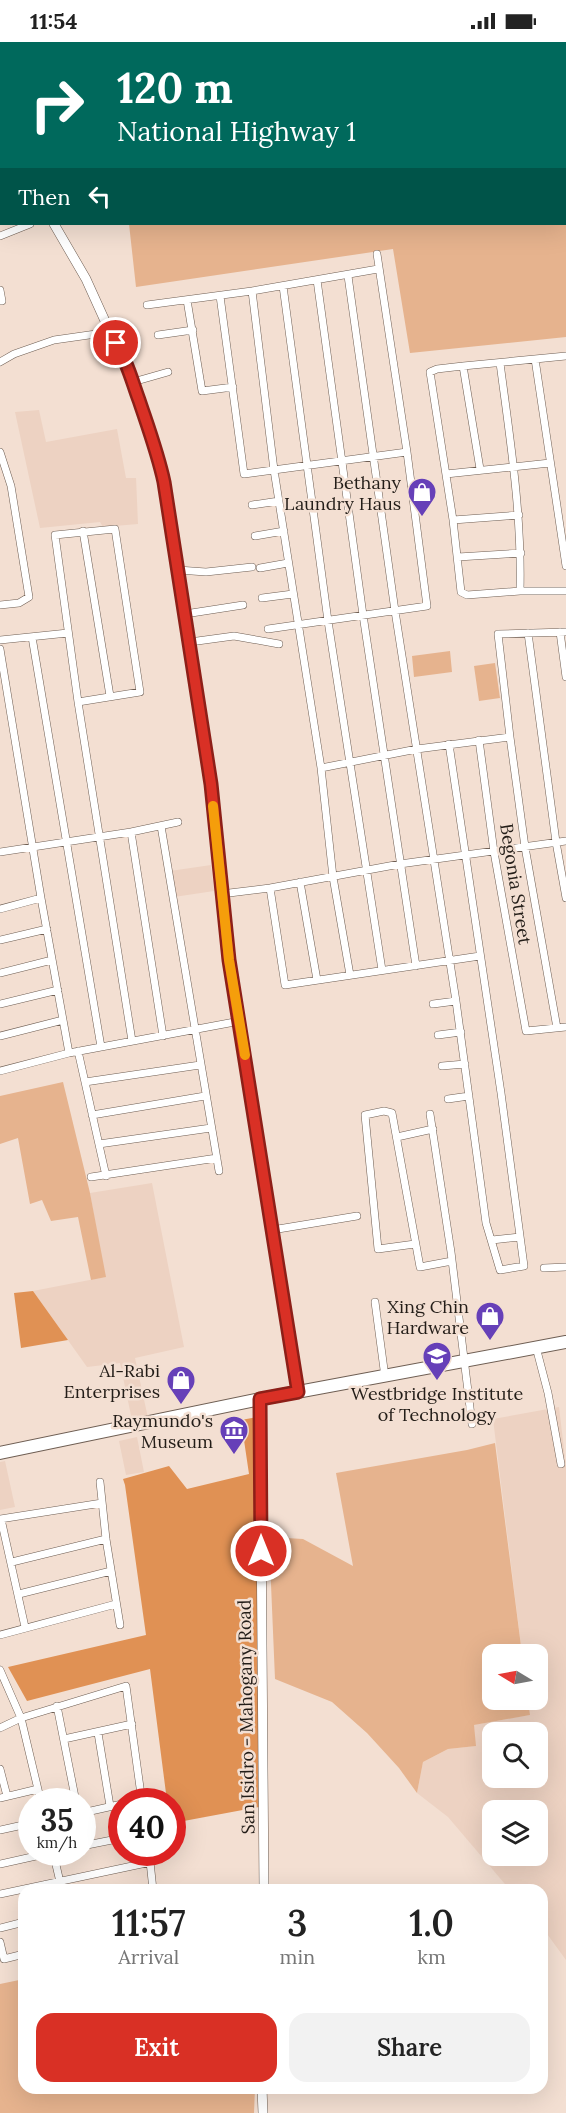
<!DOCTYPE html>
<html lang="en">
<head>
<meta charset="utf-8">
<style>
	body { margin:0; font-family:Lora,serif; background:#f2f2f2; color:#222; height:100vh; display:flex; flex-direction:column; font-size:22px; white-space:nowrap }
	* { box-sizing:border-box; margin:0 }
	p { font-size:20px; color:#767676 }
	.icon { flex:none; width:33px; height:33px; fill:none; stroke:currentColor; stroke-width:2; stroke-linecap:round; stroke-linejoin:round }
	.map { position:relative; flex:1; overflow:hidden }
	.sheet { position:absolute; left:18px; top:1842px; width:530px; height:210px; display:flex; flex-direction:column; background:#fff; border-radius:18px; box-shadow:0 6px 24px #0002 }
	.sheet>* { flex:none }
	.banner { position:absolute; left:0px; top:0px; width:567px; height:183px; box-shadow:0 6px 24px #0002; background:#00695c; color:#fff; overflow:hidden }
	.needle { width:39px; rotate:280deg }
	.buttons { position:absolute; left:482px; top:1602px; display:grid; gap:12px }
	.buttons a { display:grid; place-items:center; width:66px; height:66px; border-radius:12px; background:#fff; box-shadow:0 6px 24px #0002; font-size:30px }
	.speed { position:absolute; left:18px; top:1746px; display:flex; gap:12px; font-size:30px; font-weight:700; text-align:center }
	.speed>* { display:grid; place-content:center; width:78px; height:78px; border-radius:50%; background:#fff; box-shadow:0 6px 24px #0002; line-height:1 }
	.speed small { font-size:15px; font-weight:400 }
	.speed .limit { border:9px solid #d22; background:#fff; color:#111 }
	.pin { position:absolute; display:grid; place-items:center; width:51px; height:51px; color:#fff; margin:-26px; border:3px solid #fff; border-radius:50%; box-shadow:0 2px 6px #0007 }
	.me { position:absolute; width:66px; margin:-33px; rotate:0deg; stroke-linejoin:round; filter:drop-shadow(0 0 4px #0008) }
	.turn { display:flex; align-items:center; gap:21px; height:126px; padding:0 18px; font-size:27px }
	.turn .icon { width:78px; height:78px; stroke-width:2.5 }
	.turn b { display:block; font-size:42px; line-height:51px }
	.then { display:flex; align-items:center; height:57px; padding:0 18px; background:#0003; gap:12px; font-size:22px }
	.eta { display:flex; justify-content:space-evenly; align-items:center; height:102px; text-align:center }
	.eta b { font-size:36px; font-weight:600; line-height:42px }
	.primary-button { display:flex; gap:12px; margin-top:auto; padding:12px 18px }
	.primary-button a { flex:1; height:69px; border-radius:18px; background:#d93025; color:#fff; font-size:24px; font-weight:600; line-height:69px; text-align:center }
	.primary-button a+a { background:#f2f2f2; color:#222 }
	.status { display:flex; justify-content:space-between; align-items:center; height:42px; padding:0 30px; background:#fff; direction:ltr }
	.status svg { height:16px; fill:currentColor }
	.map>svg:first-child { display:block }
	.built { fill:#edd2c2; fill-rule:evenodd }
	.green { fill:#e6b38e }
	.forest { fill:#e09154 }
	.lines { fill:none; stroke-linecap:round; stroke-linejoin:round }
	.stream { stroke:#db8c4f; stroke-width:2 }
	.street-casing { stroke:#6e5e53; stroke-width:8 }
	.secondary-casing { stroke:#6e5e53; stroke-width:10 }
	.highway-casing { stroke:#6e5e53; stroke-width:14 }
	.street { stroke:#fff; stroke-width:7 }
	.secondary { stroke:#fff; stroke-width:9 }
	.highway { stroke:#fff; stroke-width:12 }
	.route-casing { stroke:#8d1f18; stroke-width:15 }
	.route { stroke:#d93025; stroke-width:10 }
	.slow { stroke:#f59e0b; stroke-width:10 }
	.labels { text-anchor:middle; dominant-baseline:central; stroke-width:5; stroke-linejoin:round; paint-order:stroke }
	.poi-label { font-size:18px; fill:#231d18; stroke:#f3dfd2; text-anchor:end }
	.street-label { font-size:18px; fill:#231d18; stroke:#f3dfd2 }
</style>
</head>
<body>
<div class="status"><b>11:54</b><svg viewBox="0 0 49 12"><path d="M0 12V9h3v3zM5 12V6h3v6zM10 12V3h3v9zM15 12V0h3v12zM26 1h20v11H26zM47 4h2v5h-2z"/></svg></div>
<div class="map">
<svg width="566" height="2071" viewBox="0 0 566 2071">
	<rect width="100%" height="100%" fill="#f3dfd2"/>
	<!-- built -->
	<path class="built" d="M39,368L46,400L117,387L126,436H136L138,482L103,485L100,480L40,486L15,370Z
		M211,823L214,849L174,855L170,829Z
		M152,1141L184,1305L135,1316L148,1376L132,1378L120,1321L87,1325L33,1249L105,1235L90,1151Z
		M559,1365L566,1424V1918L542,1885V1848H510L448,1775L417,1751L423,1720L448,1707L475,1704L473,1683L530,1673L528,1658H537V1612H522L493,1377ZM492,1690H537V1736H492ZM492,1768H537V1814H492Z
		M137,1395L144,1430L126,1433L119,1399Z
		M5,1419L15,1465L0,1468V1420Z"/>
	<!-- green -->
	<path class="green" d="M566,19V295L410,311L393,207L136,245L129,182H566Z
		M450,609L452,630L414,635L412,614Z
		M495,621L500,656L479,659L474,624Z
		M63,1040L90,1151L106,1235L91,1238L78,1175L51,1179L42,1158L30,1162L18,1096L0,1102V1054Z
		M495,1401L522,1612H492V1658H528L530,1673L474,1683L476,1704L448,1707L423,1720L417,1751L399,1726L367,1691L332,1660L275,1637L269,1495L303,1497L353,1524L336,1431L467,1408Z
		M24,1937V2046H255L254,2071H0V1942Z"/>
	<!-- forest -->
	<path class="forest" d="M33,1249L68,1298L21,1306L14,1251Z
		M257,1375L259,1765L173,1781L172,1760L167,1759L150,1627L27,1659L8,1625L146,1593L125,1443L123,1437L169,1424L187,1447L249,1432L241,1378Z"/>
	<g class="lines">
		<!-- stream -->
		<path class="stream" d="M465,2L472,0"/>
		<!-- street casing -->
		<g class="street-casing">
			<path id="street" d="M25,0V2
				M60,0V2
				M95,0V2
				M146,0V2
				M0,24H2
				M0,113H2
				M0,194L30,182
				M348,234L395,569L456,959L486,1181L500,1228L524,1224L501,1051L449,702
				M317,238L363,573L416,924
				M283,244L328,579L382,928
				M0,248L2,259H0
				M252,249L274,428L321,726L333,835L350,933
				M220,254L244,432L407,410
				M187,258L202,349L233,345
				M147,263L252,249L378,227
				M158,293L193,288
				M566,314L463,324L437,327L430,330L453,478L461,550L467,553L520,549H566
				M535,317L566,524
				M0,320L14,312L54,298L110,290
				M500,321C510,397 522,472 520,549
				M463,324L480,427
				M133,340L168,330
				M0,410L11,444L29,555L19,561L0,563
				M446,432L550,421
				M252,463L279,459
				M453,478L519,473
				M83,489L110,654
				M255,494L284,489
				M458,515L521,511
				M260,526L288,521
				M178,528L206,530L252,525
				M262,556L293,552
				M185,572L243,563
				M268,587L427,564L407,410L377,212
				M560,590L566,635
				M528,591L556,800L566,856
				M32,595L101,1005
				M0,598L68,591
				M190,600L234,594L279,602
				M0,607L41,856L69,1011
				M78,660L140,650L115,487L55,493L78,660L132,999
				M479,698L494,810L526,989L566,985
				M321,726L417,707L510,695
				M161,784L219,1129
				M131,790L163,994
				M0,810L131,790L178,780
				M300,840L317,938
				M270,846L285,943L480,914
				M221,852L270,846L400,822L566,799
				M0,867L41,856
				M0,898L47,887
				M0,931L52,918
				M0,962L58,948
				M433,962L456,959
				M557,986L525,805L510,695L498,592L566,590
				M438,993L461,990
				M0,994L63,978
				M78,1009L106,1134
				M442,1024L465,1022
				M0,1029L69,1011L240,979
				M85,1040L200,1023
				M448,1057L469,1054
				M430,1072L451,1210L472,1382
				M92,1073L205,1054
				M397,1095L433,1087
				M99,1102L211,1086
				M91,1135L217,1116
				M272,1188L357,1174
				M492,1198L520,1195
				M415,1202L378,1207L365,1073L384,1069L392,1071L420,1225L452,1219
				M544,1226L566,1225
				M375,1260L385,1335
				M536,1305L548,1351L561,1422
				M100,1440L106,1497L120,1583
				M0,1477L102,1461
				M1,1477L25,1585
				M12,1520L106,1497
				M19,1552L111,1529
				M0,1593L116,1562
				M0,1628L21,1676L41,1760
				M57,1664L76,1760
				M0,1686L21,1676L126,1644L142,1760
				M98,1691L110,1764
				M64,1697L132,1682
				M0,1727L7,1754
				M0,1756L38,1747
				M82,1771L122,1762
				M0,1788L32,1781
				M82,1804L122,1796
				M53,1810L60,1840
				M149,1810L153,1848
				M0,1822L54,1810
				M0,1852L151,1820
				M0,1886L24,1880
				M0,1900L4,1917L24,1912"/>
		</g>
		<!-- secondary casing -->
		<g class="secondary-casing">
			<path id="secondary" d="M389,2L396,0
				M0,48H2
				M0,85L2,88
				M54,182L86,237L110,290L123,312L159,418L164,440L213,759L229,918L298,1350
				M260,1357L264,1848
				M262,2046L263,2071"/>
		</g>
		<!-- highway casing -->
		<g class="highway-casing">
			<path id="highway" d="M0,1411L260,1357L566,1300"/>
		</g>
		<!-- street -->
		<use href="#street" class="street"/>
		<!-- secondary -->
		<use href="#secondary" class="secondary"/>
		<!-- highway -->
		<use href="#highway" class="highway"/>
	</g>
	<g class="lines">
		<!-- route casing -->
		<g class="route-casing">
			<path id="route" d="M116,301C127,319 132,339 139,358C148,385 158,412 164,440L211,742L229,918L298,1350L260,1357L261,1509"/>
		</g>
		<!-- route -->
		<use href="#route" class="route"/>
		<!-- slow -->
		<path class="slow" d="M213,764L229,918L245,1013"/>
	</g>
	<!-- icons -->
	<defs>
		<g id="shop-pin" transform="scale(1.5)"><path d="M0 17L-7.5 6A9.5 9.5 0 1 1 7.5 6Z" fill="#6640b8" stroke="#f3dfd2"/><path d="M-5-2.5h2.3a2.7 3.5 0 0 1 5.4 0H5L5.5 6h-11ZM-1.5-2.5h3a1.5 2.3 0 0 0-3 0Z" fill="#fff"/></g>
		<g id="school-pin" transform="scale(1.5)"><path d="M0 17L-7.5 6A9.5 9.5 0 1 1 7.5 6Z" fill="#6640b8" stroke="#f3dfd2"/><path d="M0-5L7-2L0 1L-7-2ZM-4 1L0 2.5L4 1V4Q0 6-4 4Z" fill="#fff"/></g>
		<g id="museum-pin" transform="scale(1.5)"><path d="M0 17L-7.5 6A9.5 9.5 0 1 1 7.5 6Z" fill="#6640b8" stroke="#f3dfd2"/><path d="M0-6L6-3V-2H-6V-3ZM-5-1h2V3h-2ZM-1-1h2V3h-2ZM3-1h2V3H3ZM-6 4H6V6H-6Z" fill="#fff"/></g>
	</defs>
	<g fill-rule="evenodd">
		<use href="#shop-pin" x="422" y="450"/>
		<use href="#shop-pin" x="490" y="1274"/>
		<use href="#school-pin" x="437" y="1314"/>
		<use href="#shop-pin" x="181" y="1338"/>
		<use href="#museum-pin" x="234" y="1388"/>
	</g>
	<g class="labels">
		<!-- poi labels -->
		<g class="poi-label">
			<text x="401" y="440">Bethany<tspan x="401" dy="21">Laundry Haus</tspan></text>
			<text x="469" y="1264">Xing Chin<tspan x="469" dy="21">Hardware</tspan></text>
			<text x="160" y="1328">Al-Rabi<tspan x="160" dy="21">Enterprises</tspan></text>
			<text x="437" y="1351" text-anchor="middle">Westbridge Institute<tspan x="437" dy="21">of Technology</tspan></text>
			<text x="213" y="1378">Raymundo's<tspan x="213" dy="21">Museum</tspan></text>
		</g>
		<!-- street labels -->
		<g class="street-label">
			<text transform="translate(516 842) rotate(81)">Begonia Street</text>
			<text transform="translate(246 1675) rotate(-91)">San Isidro - Mahogany Road</text>
		</g>
	</g>
</svg>
<div class="buttons">
<a><svg class="needle" viewBox="-14 -14 28 28"><path d="M0-13l5 13h-10z" fill="#e53935"/><path d="M0 13l5-13h-10z" fill="#767676"/></svg></a>
<a><svg class="icon" aria-label="search" viewBox="0 0 24 24"><circle cx="10" cy="10" r="6"/><path d="M15 15l6 6"/></svg></a>
<a><svg class="icon" aria-label="layers" viewBox="0 0 24 24"><path d="M12 4l9 5-9 5-9-5zM3 14l9 5 9-5"/></svg></a>
</div>
<div class="speed"><div>35<small>km/h</small></div><div class="limit">40</div></div>
<div class="pin" style="left:116px;top:301px;background:#d93025"><svg class="icon" aria-label="arrive" viewBox="0 0 24 24"><path d="M6 21V4h12l-3 4 3 4H6"/></svg></div>
<svg class="me" style="left:261px;top:1509px" viewBox="-20 -20 40 40"><circle r="17" fill="#d93025" stroke="#fff" stroke-width="3"/><path d="M0-11L8 9 0 5-8 9z" fill="#fff"/></svg>
<div class="banner">
<div class="turn"><svg class="icon" aria-label="right" viewBox="0 0 24 24"><path d="M7 20v-9h11M14 6l5 5-5 5"/></svg><div><b>120 m</b>National Highway 1</div></div>
<div class="then">Then<svg class="icon" aria-label="left" viewBox="0 0 24 24"><path d="M17 20v-9H6M10 6l-5 5 5 5"/></svg></div>
</div>
<section class="sheet">
<div class="eta">
<div><b>11:57</b><p>Arrival</p></div>
<div><b>3</b><p>min</p></div>
<div><b>1.0</b><p>km</p></div>
</div>
<div class="primary-button"><a>Exit</a><a>Share</a></div>
</section>
</div>
</body>
</html>
